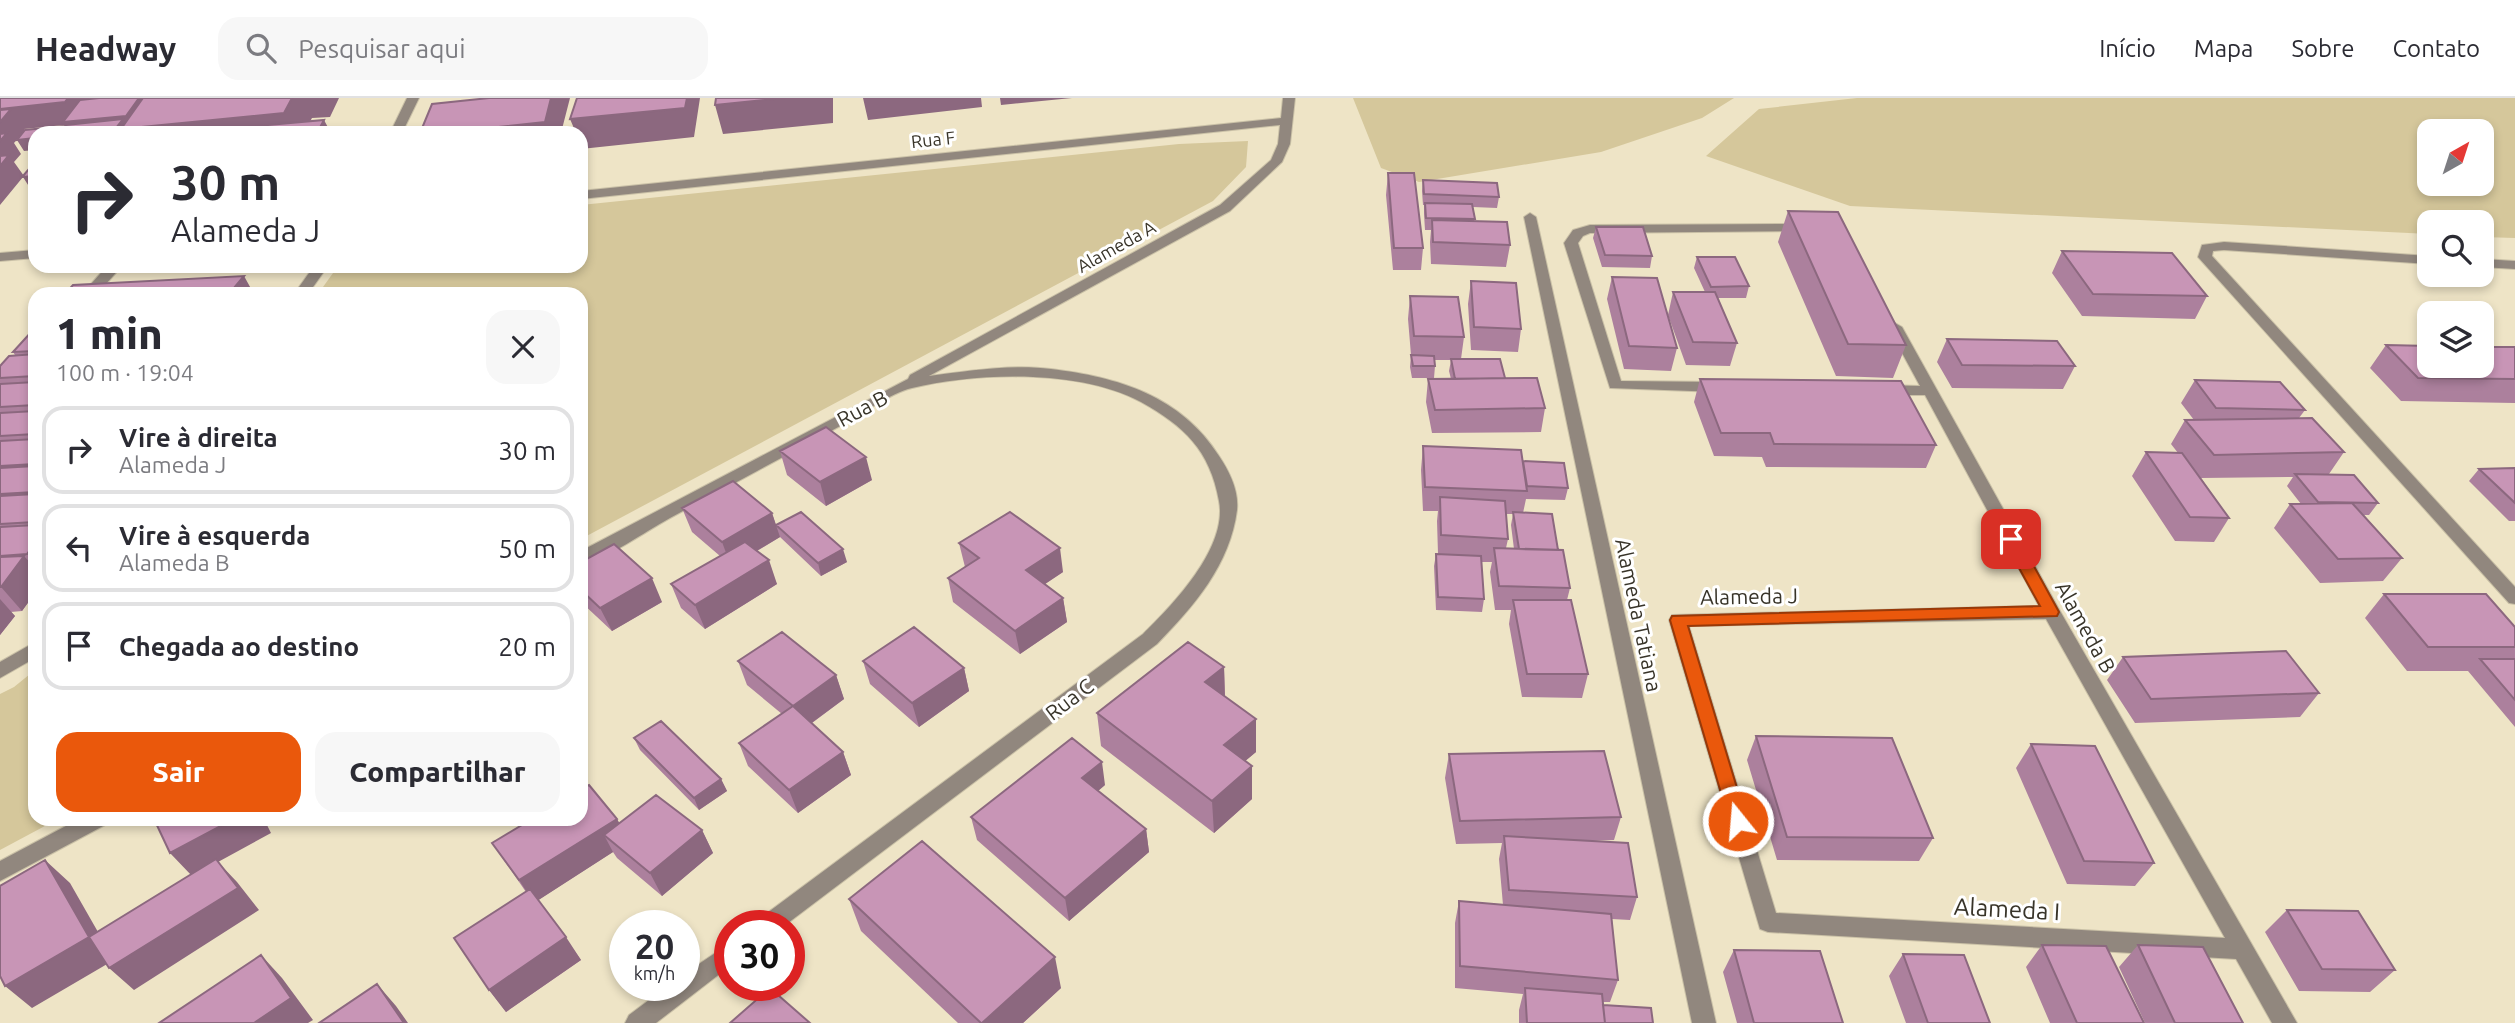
<!DOCTYPE html>
<html lang="pt">
<head>
<meta charset="utf-8">
<style>
	body { margin:0; font-family:Ubuntu,sans-serif; background:#f7f7f7; color:#2b2b33; height:100vh; display:flex; flex-direction:column; font-size:26px; white-space:nowrap }
	* { box-sizing:border-box; margin:0 }
	p { font-size:23px; color:#7c7c81 }
	.icon { flex:none; width:38px; height:38px; fill:none; stroke:currentColor; stroke-width:2; stroke-linecap:round; stroke-linejoin:round }
	.map { position:relative; flex:1; overflow:hidden }
	.details { position:absolute; left:28px; top:189px; width:560px; height:539px; display:flex; flex-direction:column; background:#fff; border-radius:21px; box-shadow:0 4px 10px #0003 }
	.details>* { flex:none }
	.banner { position:absolute; left:28px; top:28px; width:560px; height:147px; border-radius:21px; box-shadow:0 4px 10px #0003; background:#fff; color:#2b2b33; overflow:hidden }
	.needle { width:46px; rotate:39deg }
	.controls { position:absolute; left:2417px; top:21px; display:grid; gap:14px }
	.controls a { display:grid; place-items:center; width:77px; height:77px; border-radius:14px; background:#fff; box-shadow:0 4px 10px #0003; font-size:35px }
	.speed { position:absolute; left:609px; top:812px; display:flex; gap:14px; font-size:35px; font-weight:700; text-align:center }
	.speed>* { display:grid; place-content:center; width:91px; height:91px; border-radius:50%; background:#fff; box-shadow:0 4px 10px #0003; line-height:1 }
	.speed small { font-size:18px; font-weight:400 }
	.speed .limit { border:10px solid #d22; background:#fff; color:#111 }
	.pin { position:absolute; display:grid; place-items:center; width:60px; height:60px; color:#fff; margin:-30px; border-radius:14px; box-shadow:0 4px 10px #0006 }
	.me { position:absolute; width:77px; margin:-38px; rotate:343deg; stroke-linejoin:round; filter:drop-shadow(0 0 5px #0008) }
	.turn { display:flex; align-items:center; gap:24px; height:147px; padding:0 28px; font-size:32px }
	.turn .icon { width:91px; height:91px; stroke-width:2.5 }
	.turn b { display:block; font-size:49px; line-height:60px }
	.round { display:grid; place-items:center; flex:none; width:74px; height:74px; border-radius:21px; background:#f7f7f7 }
	.overview { display:flex; align-items:center; justify-content:space-between; height:119px; padding:0 28px }
	h1 { font-size:42px; font-weight:800; line-height:52px }
	.cta { display:flex; gap:14px; margin-top:auto; padding:14px 28px }
	.cta a { flex:1; height:80px; border-radius:21px; background:#ea580c; color:#fff; font-size:28px; font-weight:800; line-height:80px; text-align:center }
	.cta a+a { background:#f7f7f7; color:#2b2b33 }
	ul { padding:0; list-style:none }
	li { display:flex; align-items:center; gap:21px; height:88px; margin:0 14px 10px; padding:0 14px; border:4px solid #e1e1e2; border-radius:21px }
	li div { flex:1 }
	li b { display:block; font-size:26px }
	li em { font-style:normal }
	header { display:flex; align-items:center; gap:42px; box-sizing:border-box; height:98px; padding:0 35px; background:#fff; border-bottom:2px solid #e1e1e2 }
	header strong { font-size:33px }
	nav { display:flex; gap:38px; margin-inline-start:auto; font-size:24px }
	.search { width:490px; height:63px; background:#f7f7f7; display:flex; align-items:center; gap:18px; box-sizing:border-box; padding:0 24px; border-radius:21px; color:#7c7c81; font-size:26px }
	.map>svg:first-child { display:block }
	.green { fill:#d5c79b; fill-rule:evenodd }
	.lines { fill:none; stroke-linecap:round; stroke-linejoin:round }
	.minor-casing { stroke:#cac1a7; stroke-width:2 }
	.minor { fill:#91877e; fill-rule:evenodd }
	.wall { fill:#ac809d; fill-rule:evenodd }
	.shaded-wall { fill:#8c687f }
	.building { fill:#c895b6; stroke:#8c687f; stroke-width:2 }
	.route { fill:#ea580c; stroke:#983908; stroke-width:2 }
	.labels { text-anchor:middle; dominant-baseline:central; stroke-width:6; stroke-linejoin:round; paint-order:stroke }
	.far-street-label { font-size:18px; fill:#383429; stroke:#fff }
	.street-label { font-size:21px; fill:#383429; stroke:#fff }
	.near-street-label { font-size:24px; fill:#383429; stroke:#fff }
</style>
</head>
<body>
<header>
<strong>Headway</strong>
<div class="search"><svg class="icon" aria-label="search" viewBox="0 0 24 24"><circle cx="10" cy="10" r="6"/><path d="M15 15l6 6"/></svg>Pesquisar aqui</div>
<nav><a>Início</a><a>Mapa</a><a>Sobre</a><a>Contato</a></nav>
</header>
<div class="map">
<svg width="2515" height="925" viewBox="0 0 2515 925">
	<rect width="100%" height="100%" fill="#eee4c6"/>
	<!-- green -->
	<path class="green" d="M1353,0H1734L1702,20L1601,54L1419,84L1381,70Z
		M1857,0H2515V140L2482,139V124H2429V136L1850,108L1706,58L1759,11ZM2429,33H2482V86H2429Z
		M1248,43L1246,69L1213,103L581,441V196H318L338,168H581V107L1179,46Z
		M35,572V721H58L0,752V596L14,589Z"/>
	<g class="lines">
		<!-- minor casing -->
		<g class="minor-casing">
			<path id="minor" d="M407,0H419L402,35H390Z
				M1283,0H1295L1290,46L1282,64L1230,113L929,278C969,273 1011,266 1051,271C1118,279 1181,298 1219,358C1229,373 1239,392 1237,412C1230,467 1194,508 1157,546L784,828H756L759,821L1143,536C1174,506 1228,449 1219,403C1210,352 1184,328 1141,304C1080,271 978,274 912,290C891,295 862,316 842,327C785,358 727,389 670,420C643,435 610,459 581,467V453L908,281L910,277L1220,107L1271,62L1278,46L1280,27L581,101V93L1281,20Z
				M1530,115L1536,119L1716,925H1692L1524,119Z
				M1804,126L1809,127V133L1590,135L1583,138L1578,145L1621,283L1719,284L1727,289L1719,294L1610,290L1564,145L1573,132L1590,127Z
				M2224,144L2429,158V166L2224,152L2213,153L2212,158L2515,489V506L2509,505L2198,159L2202,147Z
				M35,152V160L0,163V155Z
				M2482,161L2515,163V171L2482,169Z
				M107,168H122L97,196H82Z
				M314,168H328L308,196H294Z
				M1895,225L1902,229L2060,513L2297,925H2272L2236,861L1768,834L1760,831L1669,522L1672,517L2039,508L1925,297H1884L1876,292L1884,287L1920,288L1888,229ZM2046,521L2225,840L1776,815L1689,528Z
				M35,544V560L0,580V564Z
				M79,721H108L105,727L0,783V763Z
				M730,845V868L656,925H625L629,917L669,887H684V876Z"/>
		</g>
		<!-- minor -->
		<use href="#minor" class="minor"/>
	</g>
	<!-- wall -->
	<path class="wall" d="M1388,75L1423,150L1421,172H1393L1386,97Z
		M1423,82L1499,99L1497,110L1473,109L1474,123L1510,147L1506,169L1431,166L1430,144L1431,132H1425L1424,116V107H1423L1422,93Z
		M1788,113L1906,247L1893,280L1836,278L1778,144Z
		M1596,129L1652,158L1650,170L1602,169L1593,140Z
		M2062,153L2207,198L2195,221L2082,218L2052,175Z
		M1697,159L1749,188L1746,200H1717L1737,245L1730,268L1686,267L1668,217L1673,194H1705L1694,170Z
		M1612,179L1677,250L1671,273L1624,271L1607,201Z
		M1471,183L1521,231L1518,254L1471,252L1468,206Z
		M1410,198L1464,239L1461,261L1505,280L1545,310L1541,334L1432,335L1426,304L1428,281H1451L1449,273L1451,262H1434L1435,268L1434,280H1412L1410,269L1411,257L1408,221Z
		M35,232V495L22,513L11,514L15,518L0,537V268L15,257L13,254Z
		M1947,241L2075,268L2063,291L1952,290L1937,264Z
		M2386,247L2515,249V305L2401,303L2370,270Z
		M1700,281L1936,347L1926,370L1766,369L1762,359L1714,358L1694,304Z
		M2195,282L2305,312L2299,320L2344,354L2329,376L2378,405L2369,417H2364L2402,460L2383,483L2320,485L2274,430L2290,406H2301L2287,388L2293,379L2201,380L2229,420L2214,444L2175,443L2132,378L2146,354L2178,355L2171,346L2185,322H2194L2181,305Z
		M1423,348L1523,363L1568,390L1565,402L1526,401L1523,415L1558,452L1570,490L1567,502L1588,576L1582,600L1522,599L1509,526L1511,512H1495L1490,474L1492,464H1481L1484,501L1482,514L1436,512L1434,468L1436,456H1438L1437,423L1438,413H1423L1421,372ZM1506,416H1513L1511,427L1514,451L1506,450L1508,441Z
		M780,353L872,382L826,408L787,377Z
		M2515,370V423H2509L2469,383L2479,371Z
		M682,410L772,415L780,439L757,453L777,486L705,531L681,510L671,486L720,458L692,434Z
		M776,427L847,464L821,478L780,439Z
		M959,445L1063,474L1045,486L1063,500L1067,524L1020,556L953,504L948,480L965,469Z
		M581,464L662,504L612,533L581,504Z
		M2384,496L2515,529V629L2468,573H2407L2365,520Z
		M2123,559L2319,595L2300,619L2135,625L2107,582Z
		M738,563L836,577L844,601L812,625L843,654L851,677L798,715L748,668L739,645L782,616L747,587Z
		M863,563L964,570L969,593L919,629L870,586Z
		M1224,569L1225,599L1256,654L1245,663L1252,668V701L1214,735L1101,648L1097,615Z
		M1756,638L1933,740L1919,763L1777,762L1747,662Z
		M634,640L721,681L727,693L699,712L640,652Z
		M2031,646L2154,765L2135,788L2067,786L2016,670Z
		M1449,656L1621,719L1614,742L1587,743L1637,799L1630,822L1612,821L1618,882L1610,904H1603V907L1653,925H1519V912L1523,896L1455,890V825L1459,803L1503,807L1499,761L1502,745L1456,746L1445,680Z
		M1105,687L1098,693L1146,731L1149,754L1069,823L977,742L971,719Z
		M617,721L619,725L702,732L713,755L662,798L617,760L613,754L538,802L581,862L506,914L489,892L526,794L492,745Z
		M849,801L1061,890L1023,925H958L861,833Z
		M2287,812L2395,872L2370,894L2299,893L2265,834Z
		M2042,847L2144,925H2050L2026,869Z
		M2138,847L2243,925H2145L2119,869Z
		M1734,852L1843,925H1737L1723,874Z
		M1903,856L1990,925H1906L1889,878Z"/>
	<!-- shaded-wall -->
	<path class="shaded-wall" d="M68,0H339L330,19L312,20L304,35H61L66,29L64,27L24,31L25,32L14,45L21,56L14,64L24,78H35V98L23,79L0,107V11Z
		M551,0H570L561,35H442Z
		M687,0H700L694,39L581,51V35H576L570,21Z
		M785,0H833V25L723,36L715,7Z
		M863,0H981L982,9L868,22Z
		M1000,0H1072L1001,7Z
		M324,22L331,35H317Z
		M35,40V52L24,53L17,42Z
		M244,178L254,196H229Z
		M866,359L872,382L826,408L820,384Z
		M772,415L780,439L731,468L722,444Z
		M35,445V465L27,456Z
		M1060,450L1063,474L1030,496L1026,472Z
		M843,451L847,464L821,478L818,465Z
		M24,458L35,470V495L22,513L1,489Z
		M769,462L777,486L705,531L695,507Z
		M652,480L662,504L612,533L600,510Z
		M1063,500L1067,524L1020,556L1015,533Z
		M0,501L15,518L0,537Z
		M1224,569L1225,602L1205,584Z
		M964,570L969,593L919,629L912,605Z
		M836,577L844,601L802,632L793,608Z
		M1256,621V654L1225,680L1224,647Z
		M843,654L851,677L798,715L789,692Z
		M1102,664L1105,687L1086,703L1082,680Z
		M1252,668V701L1214,735L1212,703Z
		M721,681L727,693L699,712L694,700Z
		M234,721H264L271,735L218,764L237,784L259,812L134,892L109,870L192,778L170,755Z
		M617,721L630,744L604,737L613,754L534,805L519,782Z
		M1146,731L1149,754L1069,823L1065,800Z
		M702,732L713,755L662,798L650,775Z
		M45,762L70,785L114,862L32,910L5,888Z
		M566,839L581,862L506,914L489,892Z
		M261,857L282,880L313,922L308,925H254Z
		M1055,859L1061,890L1023,925H982Z
		M377,886L396,908L408,925H404Z"/>
	<!-- building -->
	<path class="building" d="M0,0H68L65,4L0,11Z
		M99,0H139L126,18L63,24L80,2Z
		M143,0H292L284,15L121,31Z
		M489,0H551L545,24L442,35H420L432,6Z
		M577,0H687L685,10L570,21Z
		M716,0H785L715,7Z
		M11,11L0,24V12Z
		M123,21L112,35H59L66,27Z
		M324,22L317,35H221L224,31Z
		M65,28L59,35H35V40L17,42L25,32Z
		M7,35L0,43V36Z
		M9,57L0,68V58Z
		M35,64V78L22,79Z
		M1388,75H1414L1423,150H1394Z
		M1423,82L1497,85L1499,99L1424,96Z
		M1425,105L1472,106L1475,121L1426,120Z
		M1788,113L1838,114L1906,247L1848,246Z
		M1432,122L1507,124L1510,147L1433,144Z
		M1596,129H1643L1652,158L1605,157Z
		M2062,153L2172,155L2207,198L2093,196Z
		M1697,159H1735L1749,188L1711,189Z
		M244,178L229,196H65L73,187Z
		M1612,179L1657,180L1677,250L1629,248Z
		M1471,183L1516,185L1521,231L1474,229Z
		M1673,194H1715L1737,245L1693,244Z
		M1410,198L1458,199L1464,239L1414,238Z
		M33,232H35V253L13,254Z
		M1947,241L2057,243L2075,268L1962,267Z
		M2386,247L2429,248V268H2482V249H2515V281L2418,280Z
		M35,256V278L0,280V268L9,258Z
		M1411,257L1434,258L1435,268H1413Z
		M1451,261H1500L1505,280L1455,281Z
		M1537,280L1545,310L1435,312L1428,281Z
		M1700,281L1901,283L1936,347L1774,346L1770,335H1721Z
		M2195,282L2280,284L2305,312L2216,310Z
		M35,284V307L0,309V286Z
		M35,313V336L0,338V315Z
		M2312,320L2344,354L2214,357L2185,322Z
		M826,329L866,359L820,384L780,353Z
		M35,341V366L0,368V343Z
		M1423,348L1521,352L1527,393L1425,389Z
		M2146,354L2182,355L2229,420L2190,419Z
		M1523,363L1564,365L1568,390L1527,388Z
		M35,368V394L0,396V370Z
		M2515,370V405L2479,371Z
		M2295,376L2354,377L2378,405L2318,404Z
		M733,383L772,415L722,444L682,410Z
		M35,396V424L0,426V398Z
		M1440,399L1505,403L1508,441L1441,437Z
		M2352,405L2402,460L2338,461L2290,406Z
		M801,414L843,451L818,465L776,427Z
		M1010,414L1060,450L1026,472L1063,500L1015,533L948,480L979,460L959,445Z
		M1513,414L1552,416L1558,452L1519,451Z
		M35,427V445L27,456L0,458V429Z
		M745,444L769,462L695,507L671,486Z
		M614,446L652,480L600,510L581,492V464Z
		M1494,450L1563,452L1570,490L1499,488Z
		M1436,456L1481,458L1484,501L1438,499Z
		M24,458L1,489H0V459Z
		M2384,496H2486L2515,529V549H2428Z
		M1513,502H1571L1588,576H1527Z
		M914,529L964,570L912,605L863,563Z
		M782,534L836,577L793,608L738,563Z
		M1188,544L1224,569L1205,584L1256,621L1224,647L1252,668L1212,703L1097,615Z
		M2286,553L2319,595L2151,601L2123,559Z
		M2480,561H2515V602Z
		M793,608L843,654L789,692L739,645Z
		M661,623L721,681L694,700L634,640Z
		M1756,638L1892,640L1933,740L1787,739Z
		M1072,640L1102,664L1082,680L1146,731L1065,800L971,719Z
		M2031,646L2095,648L2154,765L2084,763Z
		M1604,653L1621,719L1460,723L1449,656Z
		M589,687L617,721L519,782L492,745L532,721H581V691Z
		M656,697L702,732L650,775L604,737Z
		M154,721H234L170,755Z
		M1504,738L1628,745L1637,799L1509,792Z
		M922,743L1055,859L982,925H981L849,801Z
		M216,761L238,790L109,870L89,839Z
		M45,762L89,839L5,888L0,878V788Z
		M530,791L566,839L489,892L454,840Z
		M1459,803L1611,816L1618,882L1460,868Z
		M2287,812L2358,813L2395,872L2322,871Z
		M2042,847L2106,848L2144,925H2077Z
		M2138,847L2203,849L2243,925H2175Z
		M1734,852L1820,853L1843,925H1754Z
		M1903,856L1964,857L1990,925H1928Z
		M261,857L291,900L254,925H159Z
		M377,886L404,925H319Z
		M770,890L810,925H730Z
		M1525,890L1602,896L1605,925H1527Z
		M1603,907L1651,910L1653,925H1605Z"/>
	<!-- route -->
	<path class="route" d="M2011,435L2019,441L2059,514L2057,518L1688,528L1747,723L1745,729L1738,731L1731,729L1670,522L1672,518L2040,508L2003,441Z"/>
	<g class="labels">
		<!-- far-street labels -->
		<g class="far-street-label">
			<text transform="translate(933 41) rotate(-6)">Rua F</text>
			<text transform="translate(1116 148) rotate(-29)">Alameda A</text>
		</g>
		<!-- street labels -->
		<g class="street-label">
			<text transform="translate(862 310) rotate(-28)">Rua B</text>
			<text transform="translate(1749 498) rotate(-1)">Alameda J</text>
			<text transform="translate(1639 517) rotate(78)">Alameda Tatiana</text>
			<text transform="translate(2086 529) rotate(61)">Alameda B</text>
			<text transform="translate(1069 601) rotate(-37)">Rua C</text>
		</g>
		<!-- near-street labels -->
		<g class="near-street-label">
			<text transform="translate(2007 811) rotate(3)">Alameda I</text>
		</g>
	</g>
</svg>
<div class="controls">
<a><svg class="needle" viewBox="-14 -14 28 28"><path d="M0-13l5 13h-10z" fill="#e53935"/><path d="M0 13l5-13h-10z" fill="#7c7c81"/></svg></a>
<a><svg class="icon" aria-label="search" viewBox="0 0 24 24"><circle cx="10" cy="10" r="6"/><path d="M15 15l6 6"/></svg></a>
<a><svg class="icon" aria-label="layers" viewBox="0 0 24 24"><path d="M12 4l9 5-9 5-9-5zM3 14l9 5 9-5"/></svg></a>
</div>
<div class="speed"><div>20<small>km/h</small></div><div class="limit">30</div></div>
<div class="pin" style="left:2011px;top:441px;background:#d93025"><svg class="icon" aria-label="arrive" viewBox="0 0 24 24"><path d="M6 21V4h12l-3 4 3 4H6"/></svg></div>
<svg class="me" style="left:1738px;top:723px" viewBox="-20 -20 40 40"><circle r="17" fill="#ea580c" stroke="#fff" stroke-width="3"/><path d="M0-11L8 9 0 5-8 9z" fill="#fff"/></svg>
<div class="banner">
<div class="turn"><svg class="icon" aria-label="right" viewBox="0 0 24 24"><path d="M7 20v-9h11M14 6l5 5-5 5"/></svg><div><b>30 m</b>Alameda J</div></div>
</div>
<section class="details">
<div class="overview"><div><h1>1 min</h1><p>100 m · 19:04</p></div><a class="round"><svg class="icon" aria-label="close" viewBox="0 0 24 24"><path d="M6 6l12 12M18 6L6 18"/></svg></a></div>
<ul>
<li><svg class="icon" aria-label="right" viewBox="0 0 24 24"><path d="M7 20v-9h11M14 6l5 5-5 5"/></svg><div><b>Vire à direita</b><p>Alameda J</p></div><em>30 m</em></li>
<li><svg class="icon" aria-label="left" viewBox="0 0 24 24"><path d="M17 20v-9H6M10 6l-5 5 5 5"/></svg><div><b>Vire à esquerda</b><p>Alameda B</p></div><em>50 m</em></li>
<li><svg class="icon" aria-label="arrive" viewBox="0 0 24 24"><path d="M6 21V4h12l-3 4 3 4H6"/></svg><div><b>Chegada ao destino</b></div><em>20 m</em></li>
</ul>
<div class="cta"><a>Sair</a><a>Compartilhar</a></div>
</section>
</div>
</body>
</html>
